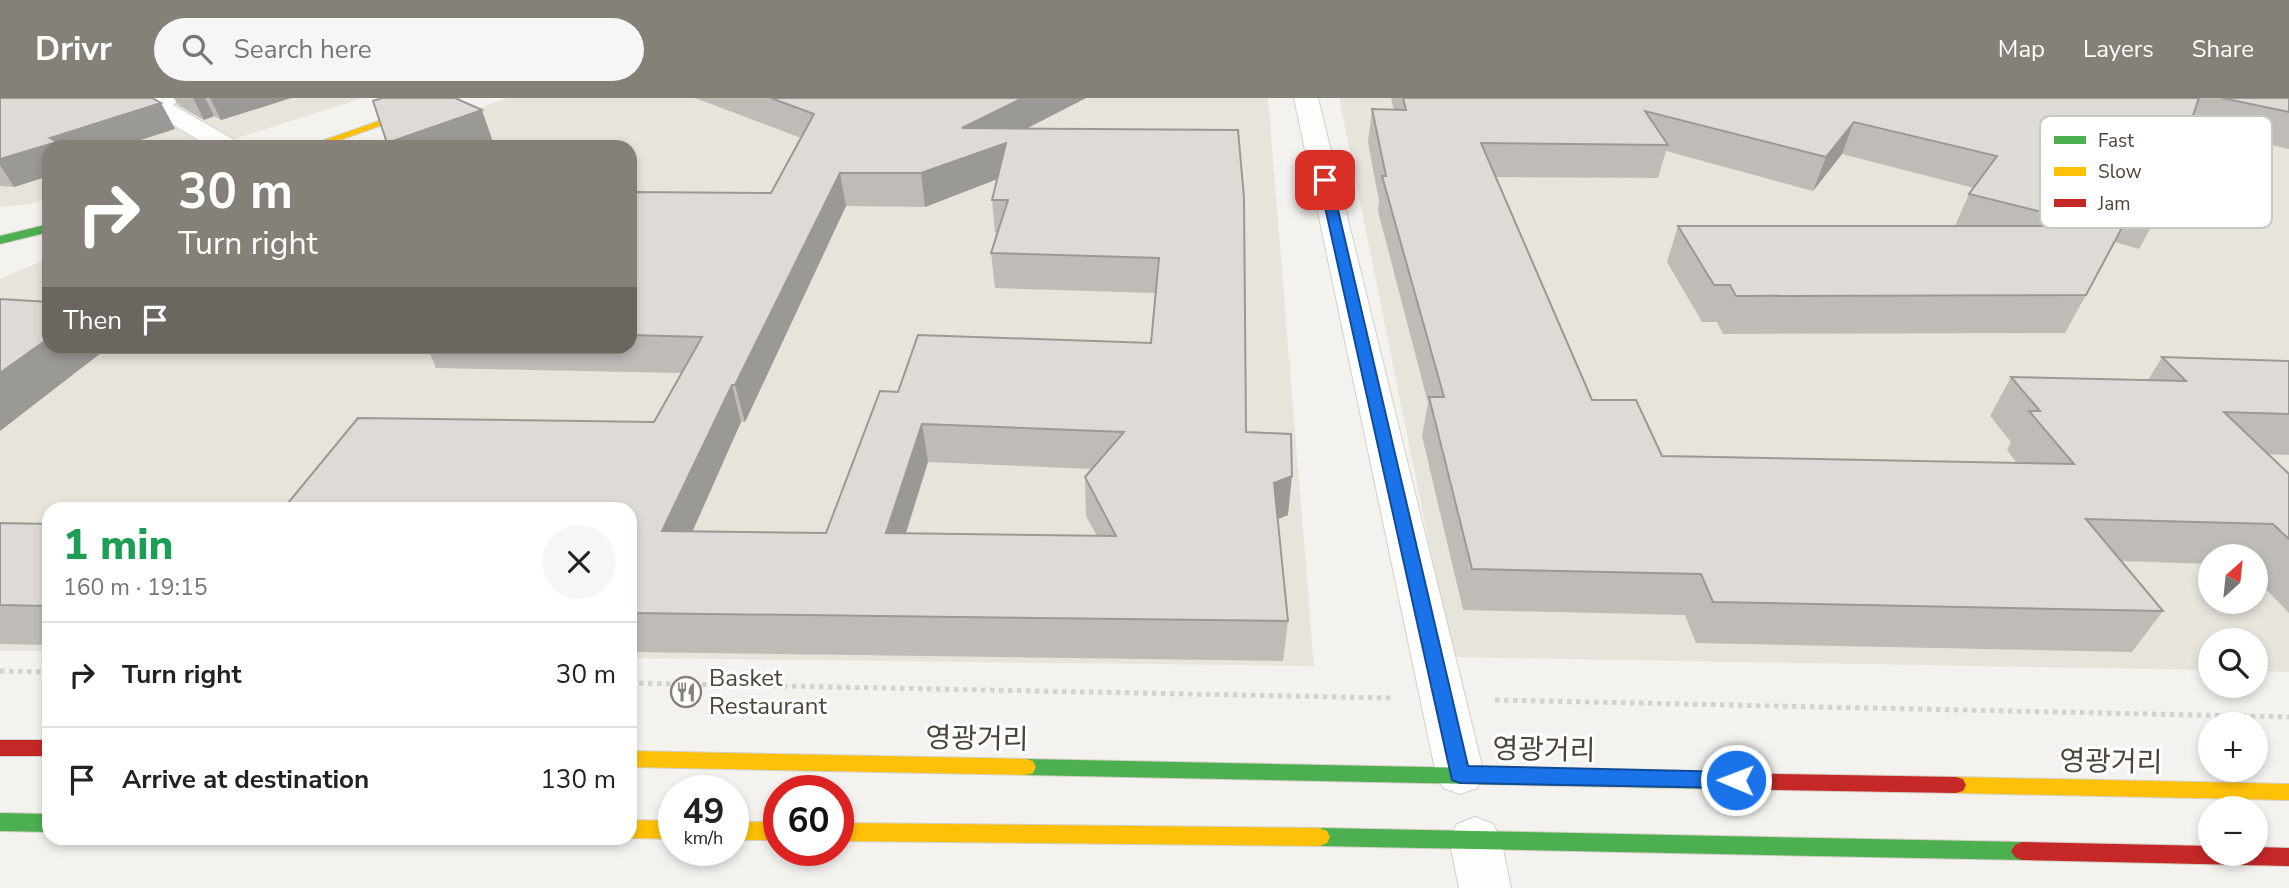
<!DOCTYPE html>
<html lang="en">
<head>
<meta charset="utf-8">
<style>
	body { margin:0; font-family:"Nunito Sans","Noto Sans KR",sans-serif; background:#f6f6f6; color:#222; height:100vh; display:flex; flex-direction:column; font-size:26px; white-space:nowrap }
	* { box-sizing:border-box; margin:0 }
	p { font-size:23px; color:#767676 }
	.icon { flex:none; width:38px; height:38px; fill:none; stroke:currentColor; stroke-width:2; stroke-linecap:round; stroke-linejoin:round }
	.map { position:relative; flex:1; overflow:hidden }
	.panel { position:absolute; left:42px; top:404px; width:595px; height:343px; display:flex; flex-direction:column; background:#fff; border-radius:21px; box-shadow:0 4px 10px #0003 }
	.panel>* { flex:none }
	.hud { position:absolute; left:42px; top:42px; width:595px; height:214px; border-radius:21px; box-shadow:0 4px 10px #0003; background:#868178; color:#fff; overflow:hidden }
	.needle { width:46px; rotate:27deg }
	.fabs { position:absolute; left:2198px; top:446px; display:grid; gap:14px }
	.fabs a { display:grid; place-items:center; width:70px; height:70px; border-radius:50%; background:#fff; box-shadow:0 4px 10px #0003; font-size:35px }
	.speed { position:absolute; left:658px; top:677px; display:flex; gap:14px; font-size:35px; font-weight:700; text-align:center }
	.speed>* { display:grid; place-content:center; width:91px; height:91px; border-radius:50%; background:#fff; box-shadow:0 4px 10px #0003; line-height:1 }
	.speed small { font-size:18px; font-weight:400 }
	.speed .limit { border:10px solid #d22; background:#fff; color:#111 }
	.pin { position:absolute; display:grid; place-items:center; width:60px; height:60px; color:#fff; margin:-30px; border-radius:14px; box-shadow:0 4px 10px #0006 }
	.me { position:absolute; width:77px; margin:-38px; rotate:271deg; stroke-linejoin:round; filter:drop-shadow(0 0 5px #0008) }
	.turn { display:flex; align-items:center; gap:24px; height:147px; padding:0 21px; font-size:32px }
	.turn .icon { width:91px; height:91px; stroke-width:2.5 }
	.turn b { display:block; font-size:49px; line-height:60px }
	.then { display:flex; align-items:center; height:66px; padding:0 21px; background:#0003; gap:14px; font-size:26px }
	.round { display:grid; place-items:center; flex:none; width:74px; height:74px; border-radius:37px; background:#f6f6f6 }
	.overview { display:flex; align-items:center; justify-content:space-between; height:119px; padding:0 21px }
	h1 { font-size:42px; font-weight:800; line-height:52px; color:#1e9e55 }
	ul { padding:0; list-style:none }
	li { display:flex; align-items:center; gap:21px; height:105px; padding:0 21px; border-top:2px solid #e0e0e0 }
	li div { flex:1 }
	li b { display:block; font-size:26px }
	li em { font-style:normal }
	header { display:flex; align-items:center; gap:42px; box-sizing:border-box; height:98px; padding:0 35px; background:#868178; color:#fff }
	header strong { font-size:33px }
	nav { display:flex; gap:38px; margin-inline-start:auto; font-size:24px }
	.search { width:490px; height:63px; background:#f6f6f6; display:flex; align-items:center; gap:18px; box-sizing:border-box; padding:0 24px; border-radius:38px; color:#767676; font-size:26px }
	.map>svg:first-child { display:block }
	.residential { fill:#e7e4dc; fill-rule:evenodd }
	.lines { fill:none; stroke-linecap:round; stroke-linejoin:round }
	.street-casing { stroke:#d2d0cb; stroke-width:2 }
	.fast-casing { stroke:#d3cfc5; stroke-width:2 }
	.slow-casing { stroke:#d3cfc5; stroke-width:2 }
	.jam-casing { stroke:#d3cfc5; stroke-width:2 }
	.path { stroke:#d3d2cc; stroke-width:5; stroke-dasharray:4.5 4.5; stroke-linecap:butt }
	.street { fill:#fdfdfc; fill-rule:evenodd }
	.fast { fill:#4caf50; fill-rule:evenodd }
	.slow { fill:#ffc107; fill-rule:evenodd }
	.jam { fill:#c62828; fill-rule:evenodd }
	.wall { fill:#bfbcb8; fill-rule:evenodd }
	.shaded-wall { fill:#9b9996 }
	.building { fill:#dedbd6; stroke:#9b9996; stroke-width:2; fill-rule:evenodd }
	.route { fill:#1a73e8; stroke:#114b97; stroke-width:2 }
	.labels { text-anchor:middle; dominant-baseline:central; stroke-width:6; stroke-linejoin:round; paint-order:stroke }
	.poi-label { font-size:24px; fill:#4b4439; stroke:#fff; text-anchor:start }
	.near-street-label { font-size:28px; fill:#4b4439; stroke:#fff }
	.key { fill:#fff; stroke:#c9c7c4; stroke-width:2 }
	.key-label { font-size:19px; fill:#4b4439 }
</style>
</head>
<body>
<header>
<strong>Drivr</strong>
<div class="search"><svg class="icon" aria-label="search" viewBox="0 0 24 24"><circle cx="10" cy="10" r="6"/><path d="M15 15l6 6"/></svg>Search here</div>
<nav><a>Map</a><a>Layers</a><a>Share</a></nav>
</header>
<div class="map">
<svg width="2289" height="790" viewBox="0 0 2289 790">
	<rect width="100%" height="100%" fill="#f4f2ee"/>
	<!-- residential -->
	<path class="residential" d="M0,0H363L209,49H49V100L30,106L0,109Z
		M508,0H1268L1314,568L630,560V411H49V553H0V181L49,160V248H630V49H364Z
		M1339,0H2289V574L2256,573V542H2210V572L1452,559ZM2210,458H2256V504H2210Z"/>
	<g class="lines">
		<!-- street casing -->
		<g class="street-casing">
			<path id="street" d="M144,0H182L173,7L238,44L242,49H211L144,10L141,5Z
				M1294,0H1318L1484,676L1477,690L1460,696L1443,690L1436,676Z
				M1475,719L1493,726L1501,741L1511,790H1459L1449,741L1457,726Z"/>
		</g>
		<!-- fast casing -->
		<g class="fast-casing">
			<path id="fast" d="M49,126V134L0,146V138Z
				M1026,661L1722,675L1729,677L1732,683L1729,689L1722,691L1026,677L1019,675L1016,669L1019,663Z
				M0,715L49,716V734L0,733Z
				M1320,730L2022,744L2029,747L2033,753L2029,759L2022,762L1320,748L1313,745L1310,739L1313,733Z"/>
		</g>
		<!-- slow casing -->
		<g class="slow-casing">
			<path id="slow" d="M444,0H459L320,49H305Z
				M630,653L1026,661L1033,663L1036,669L1033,675L1026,677L630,669Z
				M1956,679L2289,686V702L1956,695L1949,693L1946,687L1949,681Z
				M630,722L674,723V741L630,740Z
				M733,724H779V742H733Z
				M838,725L1320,730L1327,733L1330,739L1327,745L1320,748L838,743Z"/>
		</g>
		<!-- jam casing -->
		<g class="jam-casing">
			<path id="jam" d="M0,642H49V658H0Z
				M1722,675L1956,679L1963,681L1966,687L1963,693L1956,695L1722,691L1715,689L1712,683L1715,677Z
				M2022,744L2210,748V756H2256V749L2289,750V768L2022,762L2015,759L2011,753L2015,747Z"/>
		</g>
		<!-- path -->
		<path class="path" d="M0,573L49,574
			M630,585L1392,600
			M1495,602L2289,619"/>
		<!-- street -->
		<use href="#street" class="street"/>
		<!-- fast -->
		<use href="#fast" class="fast"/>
		<!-- slow -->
		<use href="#slow" class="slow"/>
		<!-- jam -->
		<use href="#jam" class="jam"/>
	</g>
	<!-- wall -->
	<path class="wall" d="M0,0L161,5L175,31L49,49V78L14,89L0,88Z
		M174,0H291L221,22L214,18L204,22L178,7Z
		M695,0H1086L1027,30L1238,32L1246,334L1288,417L1277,421L1288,523L1283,563L630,554V411L654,324L682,275L436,270L427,248H630V94L771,95L801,40ZM997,81L992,102L995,135H997L991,155L995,190L1156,195L1151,245L898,294L826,435L693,433L741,324H745L846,108L925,109ZM928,364L1092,371L1085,379L1086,418L1097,438L906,436Z
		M1391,0H2289V51L2189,29L2159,115L2139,151L2115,144L2065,235L1723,236L1717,224H1702L1667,164L1678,128H1955L1969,96L1974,90L1842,56L1813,93L1666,53L1658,80L1495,79L1592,302L1662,358L2017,365L2007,352L2011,344L1990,318L2011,279L2148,282L2162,259L2289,263V357L2268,356L2289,376V515L2256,481V458H2210V466L2121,463L2163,513L2132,554L1696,545L1685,517L1463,512L1422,338L1428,305L1378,113L1379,103L1368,44L1372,11L1394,12Z
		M0,425L49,426V547L0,546Z"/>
	<!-- shaded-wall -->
	<path class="shaded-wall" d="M193,0H205L214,18L204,22Z
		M210,0H291L221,22Z
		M1023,0H1086L981,54L1006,45L1008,77L925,109L921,75L962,30Z
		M161,5L175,31L119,49H49V78L14,89L0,67V61L50,40Z
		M482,12L493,44L479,49H389L387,45Z
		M1854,24L1842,56L1813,93L1826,59Z
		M840,75L846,108L745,324L735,287Z
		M49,240V248H110L0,333V275Z
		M732,287L741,324L675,472L662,433Z
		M922,326L928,364L893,475L886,435Z
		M1292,378L1288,417L1271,424L1274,385Z"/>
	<!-- building -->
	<path class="building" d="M0,0H152L161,5L50,40L57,44L0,61Z
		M382,0H455L482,12L387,45L373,3Z
		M771,0H1023L962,30L1238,32L1244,100L1246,334L1291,336L1292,378L1274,385L1288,523L630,515V411H283L358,320L654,324L702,239L630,237V94L771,95L814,16ZM1006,45L992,102H1008L991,155L1159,160L1151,245L918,237L898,294L880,293L826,435L662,433L732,287H735L840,75H921ZM922,326L1124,334L1085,379L1116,438L886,435Z
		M1403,0H2199L2159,115L2133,109L2086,197L1736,198L1730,187H1714L1678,128H2069L2070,121L1969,96L1997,58L1854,24L1826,59L1645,13L1668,47L1481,45L1592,302H1636L1662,358L2074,366L2029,313H2040L2011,279L2186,283L2162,259L2289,263V316L2224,314L2289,376V441L2273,426L2086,421L2163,513L1713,504L1701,476L1472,471L1429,299H1444L1382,78H1386L1372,11L1406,12Z
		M2222,0H2289V14Z
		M0,201L49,204V240L0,275Z
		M0,425L49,426V508L0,507Z"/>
	<!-- route -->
	<path class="route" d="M1325,79L1331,82L1468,668L1736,674L1743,676L1746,682L1743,688L1736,690L1460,685L1452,682L1319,82Z"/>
	<!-- icons -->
	<defs>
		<g id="restaurant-ring" transform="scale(1.575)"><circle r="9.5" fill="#fff" stroke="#868178" stroke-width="1.5"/><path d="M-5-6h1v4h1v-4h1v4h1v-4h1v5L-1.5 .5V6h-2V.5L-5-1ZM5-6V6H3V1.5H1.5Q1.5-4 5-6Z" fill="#868178"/></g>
	</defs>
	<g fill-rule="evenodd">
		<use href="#restaurant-ring" x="686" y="594"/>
	</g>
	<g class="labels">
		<!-- poi labels -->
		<g class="poi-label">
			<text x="709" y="580">Basket<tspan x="709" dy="28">Restaurant</tspan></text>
		</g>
		<!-- near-street labels -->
		<g class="near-street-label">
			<text transform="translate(977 641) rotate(1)">영광거리</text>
			<text transform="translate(1544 652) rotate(1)">영광거리</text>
			<text transform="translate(2111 664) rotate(1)">영광거리</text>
		</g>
	</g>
	<!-- legend -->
	<rect x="2040" y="18" width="232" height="112" rx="10" class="key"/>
	<rect x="2054" y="38" width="32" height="8" fill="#4caf50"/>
	<rect x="2054" y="69" width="32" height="9" fill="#ffc107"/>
	<rect x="2054" y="101" width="32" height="8" fill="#c62828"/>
	<g class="key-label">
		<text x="2098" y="49">Fast</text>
		<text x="2098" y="80">Slow</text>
		<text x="2098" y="112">Jam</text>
	</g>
</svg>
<div class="fabs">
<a><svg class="needle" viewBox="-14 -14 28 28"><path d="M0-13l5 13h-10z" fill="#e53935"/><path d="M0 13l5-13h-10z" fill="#767676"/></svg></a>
<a><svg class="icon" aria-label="search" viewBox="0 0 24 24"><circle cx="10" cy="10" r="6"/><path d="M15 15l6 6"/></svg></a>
<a>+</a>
<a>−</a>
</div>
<div class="speed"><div>49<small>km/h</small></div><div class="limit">60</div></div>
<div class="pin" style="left:1325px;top:82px;background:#d93025"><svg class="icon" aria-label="arrive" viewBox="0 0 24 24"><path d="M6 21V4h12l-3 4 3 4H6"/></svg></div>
<svg class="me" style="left:1736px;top:682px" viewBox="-20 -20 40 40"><circle r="17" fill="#1a73e8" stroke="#fff" stroke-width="3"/><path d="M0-11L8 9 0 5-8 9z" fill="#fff"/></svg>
<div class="hud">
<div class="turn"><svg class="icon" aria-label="right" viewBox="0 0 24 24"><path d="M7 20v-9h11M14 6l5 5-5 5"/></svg><div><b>30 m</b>Turn right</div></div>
<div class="then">Then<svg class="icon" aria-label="arrive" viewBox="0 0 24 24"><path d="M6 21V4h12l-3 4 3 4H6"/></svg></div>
</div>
<section class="panel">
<div class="overview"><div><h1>1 min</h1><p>160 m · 19:15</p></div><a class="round"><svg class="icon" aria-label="close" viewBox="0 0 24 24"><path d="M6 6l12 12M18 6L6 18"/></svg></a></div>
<ul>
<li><svg class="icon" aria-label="right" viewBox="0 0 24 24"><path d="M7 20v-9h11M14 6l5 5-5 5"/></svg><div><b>Turn right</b></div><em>30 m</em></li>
<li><svg class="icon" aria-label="arrive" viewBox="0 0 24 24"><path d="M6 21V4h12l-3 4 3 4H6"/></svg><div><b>Arrive at destination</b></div><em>130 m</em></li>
</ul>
</section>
</div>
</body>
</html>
